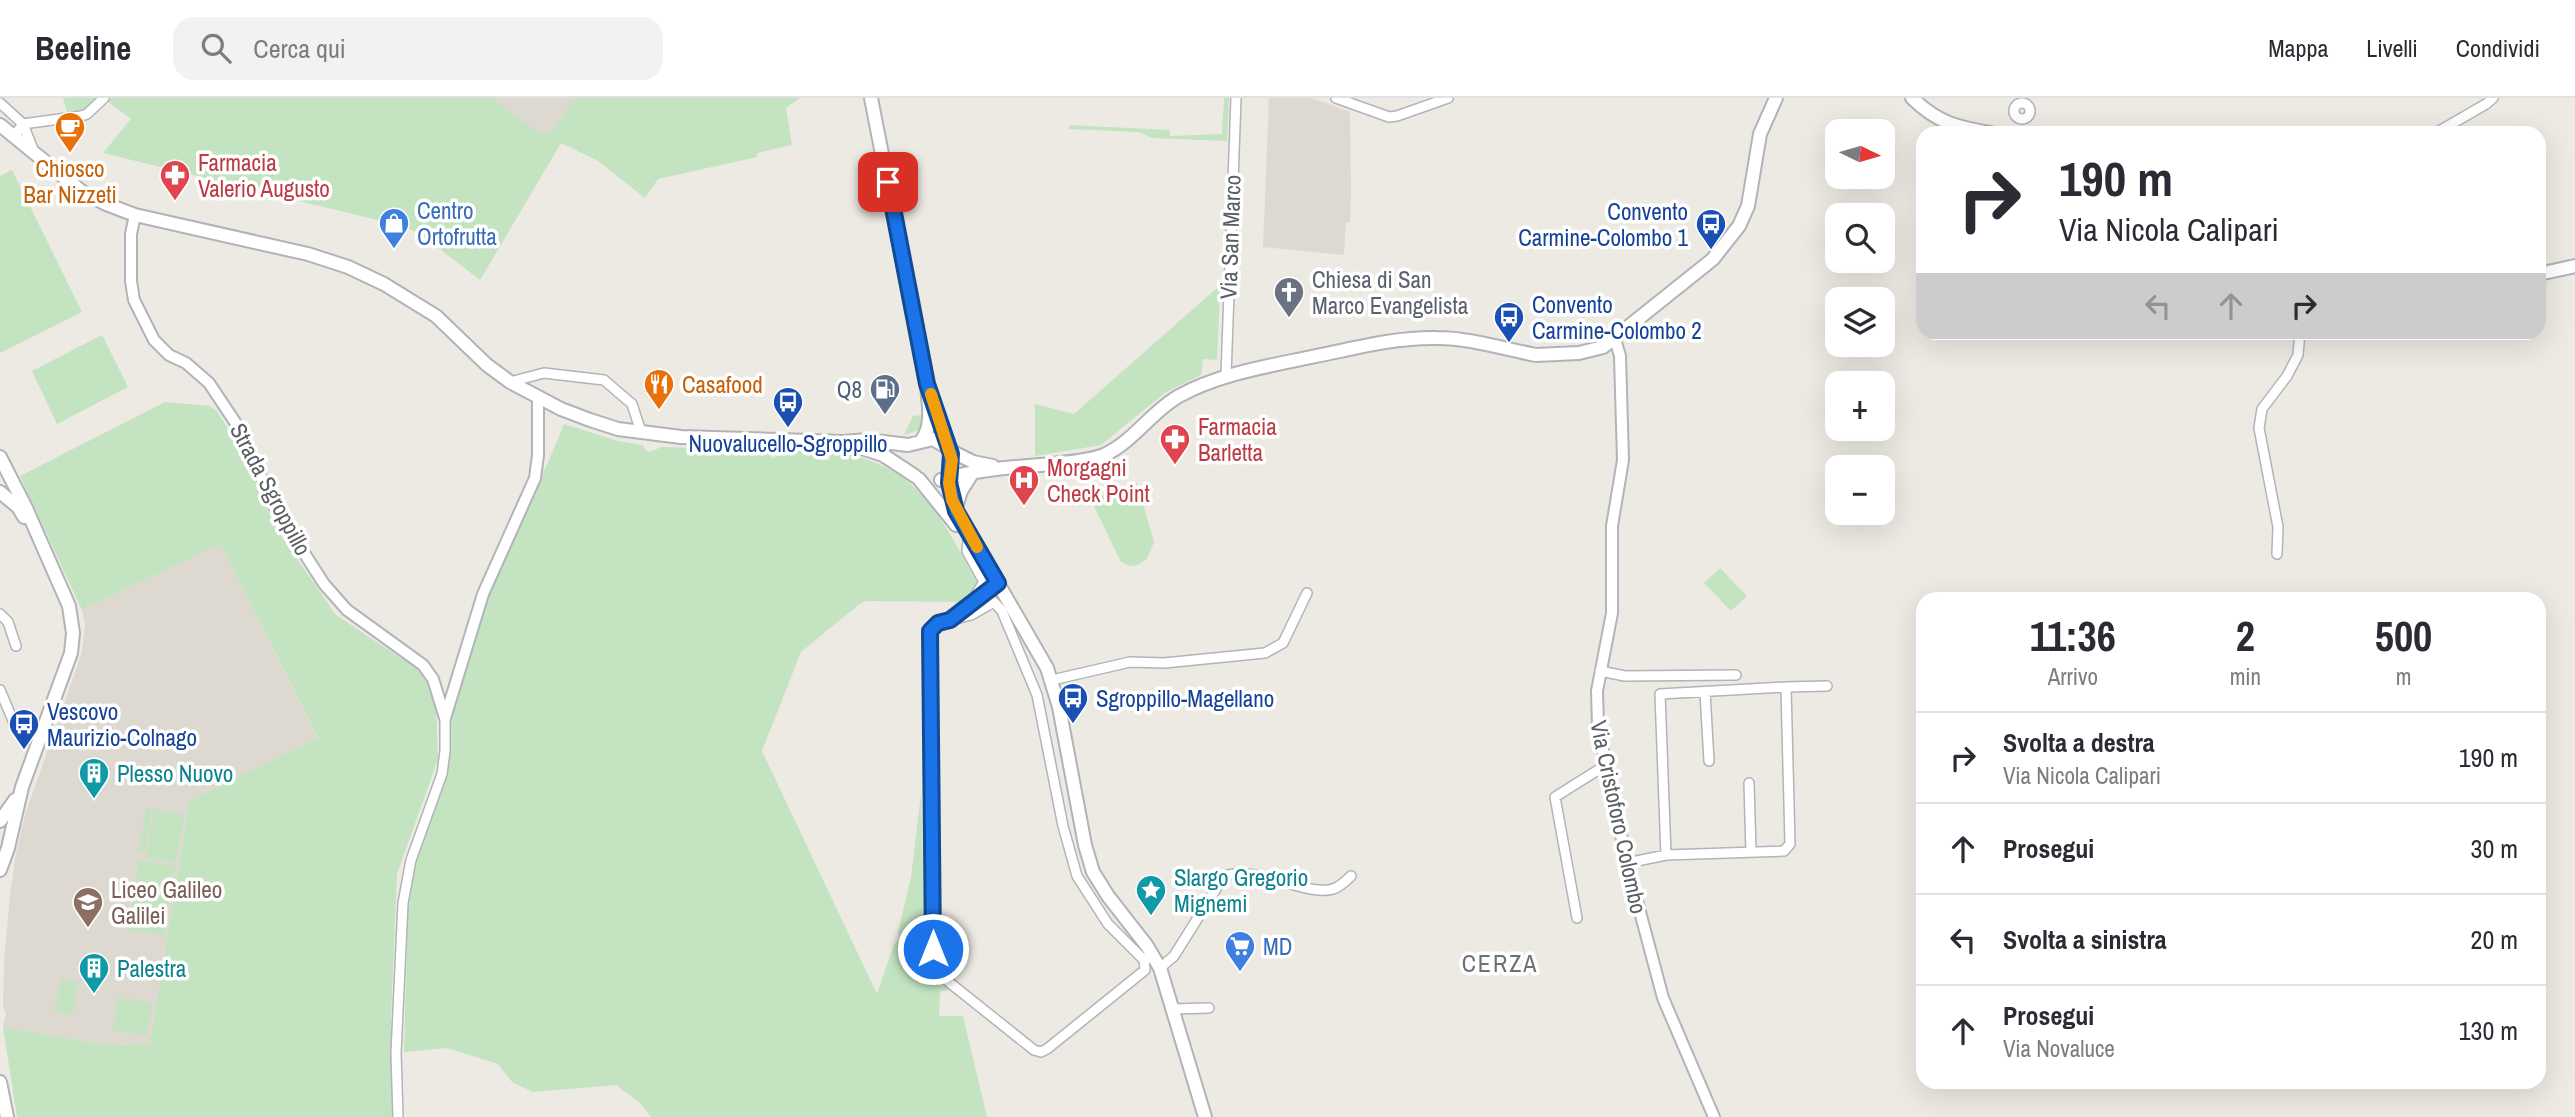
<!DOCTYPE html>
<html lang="it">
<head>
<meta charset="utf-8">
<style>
	body { margin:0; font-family:"Archivo Narrow",sans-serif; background:#f2f2f3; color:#2b2b33; height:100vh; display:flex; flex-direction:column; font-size:26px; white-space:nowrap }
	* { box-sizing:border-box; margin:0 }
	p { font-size:23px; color:#7c7c81 }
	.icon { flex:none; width:38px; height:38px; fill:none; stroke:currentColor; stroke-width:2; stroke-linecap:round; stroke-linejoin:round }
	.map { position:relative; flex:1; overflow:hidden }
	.drawer { position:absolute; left:1916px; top:494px; width:630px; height:497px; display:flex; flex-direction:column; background:#fff; border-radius:21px; box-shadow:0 7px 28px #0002 }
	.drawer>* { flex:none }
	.top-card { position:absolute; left:1916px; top:28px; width:630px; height:214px; border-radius:21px; box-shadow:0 7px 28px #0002; background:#fff; color:#2b2b33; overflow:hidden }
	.needle { width:46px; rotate:95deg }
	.buttons { position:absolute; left:1825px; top:21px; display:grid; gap:14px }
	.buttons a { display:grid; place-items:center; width:70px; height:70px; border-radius:14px; background:#fff; box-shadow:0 7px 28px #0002; font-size:35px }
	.pin { position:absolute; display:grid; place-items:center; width:60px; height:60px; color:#fff; margin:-30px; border-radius:14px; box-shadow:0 4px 10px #0006 }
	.me { position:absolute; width:77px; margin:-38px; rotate:0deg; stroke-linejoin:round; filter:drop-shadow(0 0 5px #0008) }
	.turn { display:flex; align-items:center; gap:24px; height:147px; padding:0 28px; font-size:32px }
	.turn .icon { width:91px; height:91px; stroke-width:2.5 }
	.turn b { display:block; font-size:49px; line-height:60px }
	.lanes { display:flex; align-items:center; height:66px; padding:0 28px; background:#0003; justify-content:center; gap:35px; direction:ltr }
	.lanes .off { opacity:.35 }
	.eta { display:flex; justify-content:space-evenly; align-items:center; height:119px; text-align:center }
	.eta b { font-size:42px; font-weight:800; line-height:49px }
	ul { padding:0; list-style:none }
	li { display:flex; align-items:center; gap:21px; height:91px; padding:0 28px; border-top:2px solid #e1e1e2 }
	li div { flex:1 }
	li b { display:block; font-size:26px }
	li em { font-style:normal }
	header { display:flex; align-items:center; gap:42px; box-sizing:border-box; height:98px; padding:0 35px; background:#fff; border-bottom:2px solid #e1e1e2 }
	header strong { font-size:33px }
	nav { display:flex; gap:38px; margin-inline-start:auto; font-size:24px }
	.search { width:490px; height:63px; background:#f2f2f3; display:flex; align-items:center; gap:18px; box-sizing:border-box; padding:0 24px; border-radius:21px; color:#7c7c81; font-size:26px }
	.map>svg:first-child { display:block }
	.education { fill:#ddd9d1 }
	.green { fill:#c3e3c1 }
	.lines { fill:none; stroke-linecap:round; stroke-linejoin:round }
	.minor-casing { stroke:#b1b4b8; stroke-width:12 }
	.tertiary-casing { stroke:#b1b4b8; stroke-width:14 }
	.secondary-casing { stroke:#b0b3b7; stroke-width:16 }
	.minor { stroke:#fff; stroke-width:9 }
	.tertiary { stroke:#fff; stroke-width:10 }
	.secondary { stroke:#fff; stroke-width:12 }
	.route-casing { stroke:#114b97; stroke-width:18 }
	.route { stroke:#1a73e8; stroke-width:12 }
	.slow { stroke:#f59e0b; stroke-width:12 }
	.labels { text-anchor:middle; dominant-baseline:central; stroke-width:7; stroke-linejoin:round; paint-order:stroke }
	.health-label { font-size:23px; fill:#be3a42; stroke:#fff; text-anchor:start }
	.food-label { font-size:23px; fill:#c56008; stroke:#fff }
	.shop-label { font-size:23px; fill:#366cbe; stroke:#fff; text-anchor:start }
	.transit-label { font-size:23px; fill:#164399; stroke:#fff; text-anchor:start }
	.street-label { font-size:23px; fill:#5b5f63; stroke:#fff }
	.worship-label { font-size:23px; fill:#5b616d; stroke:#fff; text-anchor:start }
	.service-label { font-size:23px; fill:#4e5e75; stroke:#fff; text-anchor:end }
	.culture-label { font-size:23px; fill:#0d838f; stroke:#fff; text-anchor:start }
	.education-label { font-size:23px; fill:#785e54; stroke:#fff; text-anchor:start }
	.neighbourhood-label { font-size:24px; letter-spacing:2px; fill:#6c7175; stroke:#fff }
</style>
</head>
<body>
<header>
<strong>Beeline</strong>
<div class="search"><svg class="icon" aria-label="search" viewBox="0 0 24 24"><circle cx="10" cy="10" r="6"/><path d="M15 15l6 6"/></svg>Cerca qui</div>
<nav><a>Mappa</a><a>Livelli</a><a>Condividi</a></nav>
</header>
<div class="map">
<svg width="2575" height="1019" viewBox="0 0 2575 1019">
	<rect width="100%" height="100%" fill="#edeae3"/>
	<!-- education -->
	<path class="education" d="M498,0H576L550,36L539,34L496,4Z
		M1269,0H1312L1350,14L1351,96L1350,124L1346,125L1344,157L1263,149Z
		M220,446L318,641L189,703L150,946L109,947L3,929L6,915L3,910L4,864L10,797L16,755L25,717L82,554L85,526L82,512Z"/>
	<!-- green -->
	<path class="green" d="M63,0H97L84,11L68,16Z
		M110,0H498L496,4L539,34L549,36L576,0H800L786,10L792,47L757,55V59L658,81L645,100L598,63L561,45L480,182L423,138L406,129L103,55L131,21L107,3Z
		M1224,0H1229L1227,43L1152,40L1139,34L1069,31V27L1170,32V38L1222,36Z
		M12,72L82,214L0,255V78Z
		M1217,190L1220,192L1217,262L1203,261L1201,277L1166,294L1101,347L1035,358V306L1074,316Z
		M102,237L128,289L57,326L32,273Z
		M165,304L209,308L216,312L240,349L275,429L336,517L423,575L436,608L438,661L397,776L391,918L393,1019H17L3,929L109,947L150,946L189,703L318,640L220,446L82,512L20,378Z
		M923,317L919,332L904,337L913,318Z
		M564,326L618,343L643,347L645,352L650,354L661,349L768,352L772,360L779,357L776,352L823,354V362H829L832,354C919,365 939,417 978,486L961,504L866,503L857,508L801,554L762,653L877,896L894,846L900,841L898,834L911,779L921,696L926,873L949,892L940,893L939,918H963L987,1019H651L640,1005L616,987L533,994L512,984L498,966L447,950L404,954L408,808L417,757L442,693L451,654V618L478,520L496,473L547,367Z
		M1137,385L1154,444L1147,461L1138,467L1129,468L1121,464L1091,402Z
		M1720,470L1747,498L1731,513L1704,485Z
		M146,710L152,711L145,754L139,753Z
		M154,711L184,717L176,765L146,760Z
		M139,762L175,768L164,837L128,832Z
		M60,881L78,884L72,917L55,914Z
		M118,900L152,905L147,937L113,932Z"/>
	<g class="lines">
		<!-- minor casing -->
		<g class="minor-casing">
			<path id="minor" d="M1336,0L1389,19L1397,18L1448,0
				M2014 13a8 8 0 1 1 16 0a8 8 0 1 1-16 0Z
				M0,5L23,26L34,54
				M2436,35L2486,6L2493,0
				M14,38L23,26L81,18L87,16L104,0
				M1226,278L1236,0
				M510,284L544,275L604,282L632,306L641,334
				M968,443L967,453L984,484L975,498
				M2277,456L2278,429L2259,330L2262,311L2287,278L2298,257L2300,234
				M998,485L950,522L938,525L930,533L935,866L941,877L950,885L1034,952L1041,954L1047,951L1145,872L1144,862L1154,858
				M0,516L8,524L16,548
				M955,521L971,517L994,504L1002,513L1037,597L1063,728L1077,778L1108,826L1144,862
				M1600,573L1625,578L1736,577
				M1052,582L1130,564L1164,565L1265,555L1283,545L1307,495
				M1786,589L1827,588
				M0,592L14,625
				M1705,594L1709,663
				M1749,685L1751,754
				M1627,765L1666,757L1784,753L1790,746L1786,589L1660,596L1666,757
				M1577,820L1555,699L1606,667
				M1160,870L1174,858L1224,778C1256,767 1307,799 1333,791C1340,789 1346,783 1351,778
				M1173,911L1209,910
				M398,1019L396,955L403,805L411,762L442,676L445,653V620"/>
		</g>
		<!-- tertiary casing -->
		<g class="tertiary-casing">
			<path id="tertiary" d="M135,117L131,136V183L134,202L154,242L169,257L186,265L209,285L241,333L274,408L324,486L347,512L423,567L433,581L445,620
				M1615,241L1620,258L1623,362L1612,428V515L1597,593L1598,629L1627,765L1663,900L1714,1019
				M445,620L483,496L535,380L538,357V300"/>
		</g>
		<!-- secondary casing -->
		<g class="secondary-casing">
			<path id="secondary" d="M871,0L927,286C928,305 934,327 921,343
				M1912,0C1938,25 1956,29 1990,35
				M0,27L81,93L106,106L135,117L308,156L348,169L384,186L436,218L487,267L510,284L561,311L590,322L618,331L681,339L843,344L867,342L908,347L933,341L948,350
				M2539,176L2575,168
				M927,286L951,356L949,385L956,413L1047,570L1059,609L1085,747L1093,774L1108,798L1147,848L1160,870L1205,1019
				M850,346L883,357L915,378
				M949,352L973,364L993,368
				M0,359L26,410L69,508L73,535L71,555L22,689L8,750L0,772
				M919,381L956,427
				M941,382C977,371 1015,369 1052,366C1068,364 1088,363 1104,357C1133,344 1152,313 1179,298C1221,275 1270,268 1316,258C1356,250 1396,239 1437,240C1470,240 1504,251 1536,257L1579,255L1603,249L1713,161L1739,128L1748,108L1760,36L1776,0
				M0,394L18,409L24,419
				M956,409L961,393L973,374
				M0,723L15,702
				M0,984L7,1019"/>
		</g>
		<!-- minor -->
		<use href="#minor" class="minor"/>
		<!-- tertiary -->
		<use href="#tertiary" class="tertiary"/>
		<!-- secondary -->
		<use href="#secondary" class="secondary"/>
	</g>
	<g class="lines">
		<!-- route casing -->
		<g class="route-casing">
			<path id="route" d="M888,84L927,286L951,356L949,385L956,413L998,485L950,522L938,525L930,533L933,851"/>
		</g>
		<!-- route -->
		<use href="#route" class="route"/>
		<!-- slow -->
		<path class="slow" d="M931,296L952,362L949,385L952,402L977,449"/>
	</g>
	<!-- icons -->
	<defs>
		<g id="cafe-pin" transform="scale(1.575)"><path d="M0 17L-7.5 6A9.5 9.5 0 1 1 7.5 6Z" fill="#e8710a" stroke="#fff"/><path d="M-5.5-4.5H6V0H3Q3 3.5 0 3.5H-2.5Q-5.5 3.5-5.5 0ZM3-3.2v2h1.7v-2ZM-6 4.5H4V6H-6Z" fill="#fff"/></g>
		<g id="pharmacy-pin" transform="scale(1.575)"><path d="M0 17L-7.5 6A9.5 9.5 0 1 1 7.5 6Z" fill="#e0444e" stroke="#fff"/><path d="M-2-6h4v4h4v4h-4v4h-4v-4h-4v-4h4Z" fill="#fff"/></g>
		<g id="shop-pin" transform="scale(1.575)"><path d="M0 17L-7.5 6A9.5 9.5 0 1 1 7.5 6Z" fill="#3f7fe0" stroke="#fff"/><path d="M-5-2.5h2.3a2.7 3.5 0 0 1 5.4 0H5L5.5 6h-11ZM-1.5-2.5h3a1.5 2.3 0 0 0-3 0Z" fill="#fff"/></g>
		<g id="bus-pin" transform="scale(1.575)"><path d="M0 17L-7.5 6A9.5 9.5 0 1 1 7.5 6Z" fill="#1a4fb4" stroke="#fff"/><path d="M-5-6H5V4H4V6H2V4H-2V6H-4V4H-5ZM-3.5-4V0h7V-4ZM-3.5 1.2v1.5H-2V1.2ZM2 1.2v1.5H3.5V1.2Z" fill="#fff"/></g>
		<g id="church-pin" transform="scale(1.575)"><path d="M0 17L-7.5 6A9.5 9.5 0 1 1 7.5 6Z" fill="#6b7280" stroke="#fff"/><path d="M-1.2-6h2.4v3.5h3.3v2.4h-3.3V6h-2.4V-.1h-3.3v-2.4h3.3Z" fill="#fff"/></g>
		<g id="restaurant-pin" transform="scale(1.575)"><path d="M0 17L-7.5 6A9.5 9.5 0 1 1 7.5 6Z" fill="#e8710a" stroke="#fff"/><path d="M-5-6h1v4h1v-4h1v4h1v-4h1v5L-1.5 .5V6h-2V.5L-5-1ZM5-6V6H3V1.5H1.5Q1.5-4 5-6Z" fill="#fff"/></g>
		<g id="fuel-pin" transform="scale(1.575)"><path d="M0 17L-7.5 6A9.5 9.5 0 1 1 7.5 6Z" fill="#5c6f8a" stroke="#fff"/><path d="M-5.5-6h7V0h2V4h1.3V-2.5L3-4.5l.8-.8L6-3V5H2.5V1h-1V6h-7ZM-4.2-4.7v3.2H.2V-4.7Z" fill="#fff"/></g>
		<g id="hospital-pin" transform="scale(1.575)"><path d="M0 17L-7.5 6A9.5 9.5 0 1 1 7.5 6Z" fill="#e0444e" stroke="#fff"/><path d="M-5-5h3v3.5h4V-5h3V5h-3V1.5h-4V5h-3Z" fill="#fff"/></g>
		<g id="building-pin" transform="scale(1.575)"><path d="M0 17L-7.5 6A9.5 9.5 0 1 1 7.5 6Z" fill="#0f9aa8" stroke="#fff"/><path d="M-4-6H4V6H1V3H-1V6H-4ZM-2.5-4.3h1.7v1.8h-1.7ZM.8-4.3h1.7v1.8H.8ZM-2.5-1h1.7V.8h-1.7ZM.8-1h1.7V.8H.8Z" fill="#fff"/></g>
		<g id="sight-pin" transform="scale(1.575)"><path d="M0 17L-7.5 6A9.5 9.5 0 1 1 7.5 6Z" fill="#0f9aa8" stroke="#fff"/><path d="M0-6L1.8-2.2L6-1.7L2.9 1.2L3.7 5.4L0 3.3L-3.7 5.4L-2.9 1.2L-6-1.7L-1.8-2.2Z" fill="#fff"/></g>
		<g id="school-pin" transform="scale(1.575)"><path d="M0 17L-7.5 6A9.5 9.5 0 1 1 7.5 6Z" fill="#8d6e63" stroke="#fff"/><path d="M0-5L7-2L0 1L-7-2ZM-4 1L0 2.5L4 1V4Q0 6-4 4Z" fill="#fff"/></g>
		<g id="supermarket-pin" transform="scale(1.575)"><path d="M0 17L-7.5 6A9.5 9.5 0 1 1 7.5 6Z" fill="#3f7fe0" stroke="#fff"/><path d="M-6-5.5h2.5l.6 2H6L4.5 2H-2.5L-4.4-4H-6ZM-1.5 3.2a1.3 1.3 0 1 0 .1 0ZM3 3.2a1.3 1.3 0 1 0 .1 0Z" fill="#fff"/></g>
	</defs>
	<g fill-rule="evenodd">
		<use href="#cafe-pin" x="70" y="29"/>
		<use href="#pharmacy-pin" x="175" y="77"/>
		<use href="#shop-pin" x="394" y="125"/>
		<use href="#bus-pin" x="1711" y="126"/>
		<use href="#church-pin" x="1289" y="194"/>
		<use href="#bus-pin" x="1509" y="219"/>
		<use href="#restaurant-pin" x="659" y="286"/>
		<use href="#fuel-pin" x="885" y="291"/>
		<use href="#bus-pin" x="788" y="304"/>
		<use href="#pharmacy-pin" x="1175" y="341"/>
		<use href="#hospital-pin" x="1024" y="382"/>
		<use href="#bus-pin" x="1073" y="600"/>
		<use href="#bus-pin" x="24" y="626"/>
		<use href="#building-pin" x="94" y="675"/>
		<use href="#sight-pin" x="1151" y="792"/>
		<use href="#school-pin" x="88" y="804"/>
		<use href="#supermarket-pin" x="1240" y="848"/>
		<use href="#building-pin" x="94" y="870"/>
	</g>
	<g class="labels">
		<!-- health labels -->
		<g class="health-label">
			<text x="198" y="64">Farmacia<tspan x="198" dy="26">Valerio Augusto</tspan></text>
			<text x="1198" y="328">Farmacia<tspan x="1198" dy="26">Barletta</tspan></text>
			<text x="1047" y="369">Morgagni<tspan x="1047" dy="26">Check Point</tspan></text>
		</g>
		<!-- food labels -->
		<g class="food-label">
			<text x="70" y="70">Chiosco<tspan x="70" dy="26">Bar Nizzeti</tspan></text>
			<text x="682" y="286" text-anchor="start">Casafood</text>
		</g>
		<!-- shop labels -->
		<g class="shop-label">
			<text x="417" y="112">Centro<tspan x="417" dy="26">Ortofrutta</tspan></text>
			<text x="1263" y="848">MD</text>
		</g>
		<!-- transit labels -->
		<g class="transit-label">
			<text x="1688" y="113" text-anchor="end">Convento<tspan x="1688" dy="26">Carmine-Colombo 1</tspan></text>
			<text x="1532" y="206">Convento<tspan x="1532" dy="26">Carmine-Colombo 2</tspan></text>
			<text x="788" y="345" text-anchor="middle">Nuovalucello-Sgroppillo</text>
			<text x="1096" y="600">Sgroppillo-Magellano</text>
			<text x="47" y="613">Vescovo<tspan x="47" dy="26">Maurizio-Colnago</tspan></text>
		</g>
		<!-- street labels -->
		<g class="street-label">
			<text transform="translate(1230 139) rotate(-88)">Via San Marco</text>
			<text transform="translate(271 391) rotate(62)">Strada Sgroppillo</text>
			<text transform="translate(1619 719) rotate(78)">Via Cristoforo Colombo</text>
		</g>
		<!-- worship labels -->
		<g class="worship-label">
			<text x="1312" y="181">Chiesa di San<tspan x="1312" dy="26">Marco Evangelista</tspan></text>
		</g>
		<!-- service labels -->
		<g class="service-label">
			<text x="862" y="291">Q8</text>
		</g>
		<!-- culture labels -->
		<g class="culture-label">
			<text x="117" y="675">Plesso Nuovo</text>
			<text x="1174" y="779">Slargo Gregorio<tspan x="1174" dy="26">Mignemi</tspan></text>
			<text x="117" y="870">Palestra</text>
		</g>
		<!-- education labels -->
		<g class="education-label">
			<text x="111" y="791">Liceo Galileo<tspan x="111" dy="26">Galilei</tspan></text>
		</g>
		<!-- neighbourhood labels -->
		<g class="neighbourhood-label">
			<text x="1500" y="865">CERZA</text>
		</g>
	</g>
</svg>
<div class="buttons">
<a><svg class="needle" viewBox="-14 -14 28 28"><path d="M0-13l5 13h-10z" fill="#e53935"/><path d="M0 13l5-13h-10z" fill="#7c7c81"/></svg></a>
<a><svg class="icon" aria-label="search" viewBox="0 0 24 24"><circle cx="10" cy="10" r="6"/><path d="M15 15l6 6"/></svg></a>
<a><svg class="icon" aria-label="layers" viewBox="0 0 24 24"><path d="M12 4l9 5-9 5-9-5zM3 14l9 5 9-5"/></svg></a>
<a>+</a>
<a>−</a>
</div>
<div class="pin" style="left:888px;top:84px;background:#d93025"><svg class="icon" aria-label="arrive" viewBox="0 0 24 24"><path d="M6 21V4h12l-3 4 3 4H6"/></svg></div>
<svg class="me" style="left:933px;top:851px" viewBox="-20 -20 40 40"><circle r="17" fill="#1a73e8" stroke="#fff" stroke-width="3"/><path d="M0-11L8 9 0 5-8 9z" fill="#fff"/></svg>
<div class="top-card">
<div class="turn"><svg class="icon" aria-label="right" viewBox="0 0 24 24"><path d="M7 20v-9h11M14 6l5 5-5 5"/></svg><div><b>190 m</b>Via Nicola Calipari</div></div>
<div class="lanes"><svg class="icon off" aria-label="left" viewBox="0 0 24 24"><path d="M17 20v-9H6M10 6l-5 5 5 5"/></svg><svg class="icon off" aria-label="ahead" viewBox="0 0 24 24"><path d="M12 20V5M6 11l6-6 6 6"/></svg><svg class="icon" aria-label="right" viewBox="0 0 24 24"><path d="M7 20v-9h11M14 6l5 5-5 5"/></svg></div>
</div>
<section class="drawer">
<div class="eta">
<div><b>11:36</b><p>Arrivo</p></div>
<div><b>2</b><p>min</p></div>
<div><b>500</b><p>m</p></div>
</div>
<ul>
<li><svg class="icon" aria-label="right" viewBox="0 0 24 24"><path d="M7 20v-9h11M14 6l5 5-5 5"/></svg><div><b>Svolta a destra</b><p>Via Nicola Calipari</p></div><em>190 m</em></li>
<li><svg class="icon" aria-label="ahead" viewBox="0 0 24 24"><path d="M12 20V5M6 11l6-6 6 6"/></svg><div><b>Prosegui</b></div><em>30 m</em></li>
<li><svg class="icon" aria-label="left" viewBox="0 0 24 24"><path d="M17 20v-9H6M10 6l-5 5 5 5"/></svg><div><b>Svolta a sinistra</b></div><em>20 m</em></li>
<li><svg class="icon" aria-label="ahead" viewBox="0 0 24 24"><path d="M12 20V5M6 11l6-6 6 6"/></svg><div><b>Prosegui</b><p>Via Novaluce</p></div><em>130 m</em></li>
</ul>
</section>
</div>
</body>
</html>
